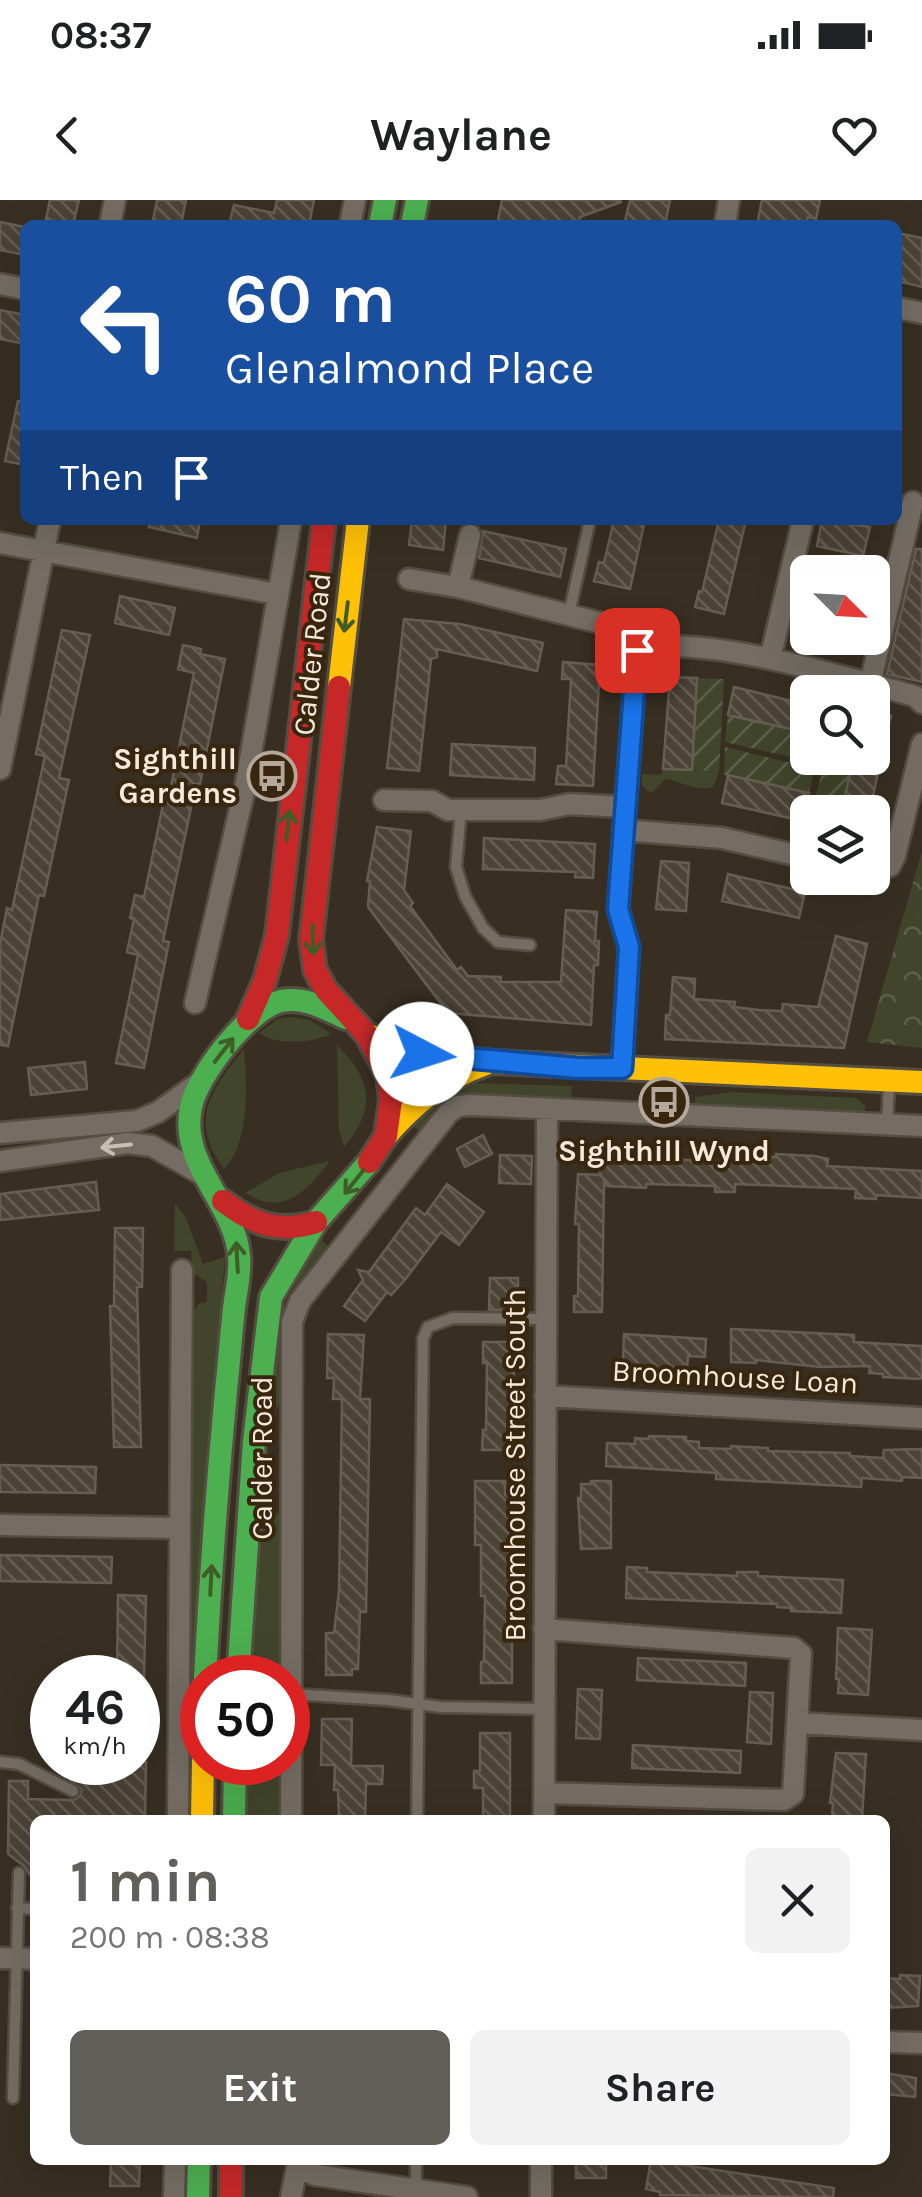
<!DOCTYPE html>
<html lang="en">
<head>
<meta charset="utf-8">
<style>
	body { margin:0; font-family:Karla,sans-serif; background:#f2f2f2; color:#202124; height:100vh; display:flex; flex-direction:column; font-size:38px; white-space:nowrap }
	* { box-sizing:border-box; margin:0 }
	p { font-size:32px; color:#757577 }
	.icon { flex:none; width:55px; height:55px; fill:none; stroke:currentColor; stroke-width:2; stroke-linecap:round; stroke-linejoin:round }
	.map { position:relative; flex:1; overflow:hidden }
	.sheet { position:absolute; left:30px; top:1615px; width:860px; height:350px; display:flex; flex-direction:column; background:#fff; border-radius:15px; box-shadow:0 10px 40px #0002 }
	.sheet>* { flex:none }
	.hud { position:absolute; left:20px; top:20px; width:882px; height:305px; border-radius:15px; box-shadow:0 10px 40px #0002; background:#1a4fa0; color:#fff; overflow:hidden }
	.needle { width:65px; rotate:114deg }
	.tools { position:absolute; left:790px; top:355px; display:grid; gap:20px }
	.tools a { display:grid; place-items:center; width:100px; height:100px; border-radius:15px; background:#fff; box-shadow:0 10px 40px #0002; font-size:50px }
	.speed { position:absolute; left:30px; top:1455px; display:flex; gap:20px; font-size:50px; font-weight:700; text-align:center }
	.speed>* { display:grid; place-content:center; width:130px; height:130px; border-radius:50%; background:#fff; box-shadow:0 10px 40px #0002; line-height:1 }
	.speed small { font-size:25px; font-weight:400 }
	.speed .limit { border:15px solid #d22; background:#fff; color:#111 }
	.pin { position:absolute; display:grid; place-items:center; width:85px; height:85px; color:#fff; margin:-42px; border-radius:20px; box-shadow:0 5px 15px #0006 }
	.me { position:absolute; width:110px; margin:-55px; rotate:95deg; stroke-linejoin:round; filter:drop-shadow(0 0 8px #0008) }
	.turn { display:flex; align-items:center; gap:35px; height:210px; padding:0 40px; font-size:45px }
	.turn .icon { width:130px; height:130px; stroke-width:2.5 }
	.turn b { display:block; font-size:70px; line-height:85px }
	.then { display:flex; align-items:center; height:95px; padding:0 40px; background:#0003; gap:20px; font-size:38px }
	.round { display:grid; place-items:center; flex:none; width:105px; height:105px; border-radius:15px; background:#f2f2f2 }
	.headline { display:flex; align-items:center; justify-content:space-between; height:170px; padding:0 40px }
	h1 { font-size:60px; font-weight:700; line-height:75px; color:#625e59 }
	.cta { display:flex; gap:20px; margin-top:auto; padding:20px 40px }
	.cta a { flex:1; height:115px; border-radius:15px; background:#625e59; color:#fff; font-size:40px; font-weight:700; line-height:115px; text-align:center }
	.cta a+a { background:#f2f2f2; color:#202124 }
	.status { display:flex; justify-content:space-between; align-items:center; height:70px; padding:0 50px; background:#fff; direction:ltr }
	.status svg { height:28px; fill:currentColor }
	header { display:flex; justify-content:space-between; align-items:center; height:130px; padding:0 40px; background:#fff; font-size:45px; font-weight:700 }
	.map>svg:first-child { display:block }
	.grass { fill:#41452b }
	.forest { fill:url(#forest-crowns) }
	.garden { fill:url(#garden-furrows) }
	.building { fill:url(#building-back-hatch); stroke:#665e53; stroke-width:2.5 }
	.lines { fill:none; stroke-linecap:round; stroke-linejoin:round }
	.lane-casing { stroke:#554d42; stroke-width:15 }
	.street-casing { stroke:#554d42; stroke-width:25 }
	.fast-casing { stroke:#554d42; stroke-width:28 }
	.slow-casing { stroke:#554d42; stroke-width:28 }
	.jam-casing { stroke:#554d42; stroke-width:28 }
	.lane { stroke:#756d63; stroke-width:10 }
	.street { stroke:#756d63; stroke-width:20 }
	.fast { stroke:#4caf50; stroke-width:22 }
	.slow { stroke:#ffc107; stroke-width:22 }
	.jam { stroke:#c62828; stroke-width:22 }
	.oneway { stroke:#405d28 }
	.oneway2 { stroke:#c8beb1 }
	.route-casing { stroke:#114b97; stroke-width:25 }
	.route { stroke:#1a73e8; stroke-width:18 }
	.labels { text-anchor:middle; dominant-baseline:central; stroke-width:8; stroke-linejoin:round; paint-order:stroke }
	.street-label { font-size:30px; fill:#f5e9db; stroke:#38260e }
	.poi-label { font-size:30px; font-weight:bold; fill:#f5e9db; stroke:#38260e; text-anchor:end }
</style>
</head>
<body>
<div class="status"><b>08:37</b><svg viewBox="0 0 49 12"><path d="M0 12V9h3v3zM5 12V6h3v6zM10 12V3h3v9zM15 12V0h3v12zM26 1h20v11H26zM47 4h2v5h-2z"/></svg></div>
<header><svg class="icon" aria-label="back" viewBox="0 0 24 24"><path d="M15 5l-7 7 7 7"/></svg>Waylane<svg class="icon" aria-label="heart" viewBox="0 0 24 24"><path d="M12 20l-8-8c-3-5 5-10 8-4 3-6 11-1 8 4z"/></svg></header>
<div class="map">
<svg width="922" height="1997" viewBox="0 0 922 1997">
	<defs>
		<pattern id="forest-crowns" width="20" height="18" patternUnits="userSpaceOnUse" patternTransform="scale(2.5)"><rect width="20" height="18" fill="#41452b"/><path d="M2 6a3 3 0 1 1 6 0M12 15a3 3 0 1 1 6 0" fill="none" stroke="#5d6049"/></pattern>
		<pattern id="garden-furrows" width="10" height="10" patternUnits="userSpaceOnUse" patternTransform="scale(2.5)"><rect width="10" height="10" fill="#41452b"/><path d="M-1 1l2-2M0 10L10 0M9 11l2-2" fill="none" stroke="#5d6049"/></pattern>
		<pattern id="building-back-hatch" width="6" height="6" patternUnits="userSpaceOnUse" patternTransform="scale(2.5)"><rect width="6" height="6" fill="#4c4337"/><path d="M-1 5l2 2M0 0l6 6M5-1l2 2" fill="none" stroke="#665e53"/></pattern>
	</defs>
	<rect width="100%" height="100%" fill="#382f22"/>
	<!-- grass -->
	<path class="grass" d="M663,569L719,572L713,587C693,592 683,581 665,579L653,592L647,591L642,584V574L661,575Z
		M291,817L310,820L331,834C310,843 278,846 259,833L278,819Z
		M337,845C372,880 377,908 344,947L339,930Z
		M244,849C247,884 250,943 224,969C188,920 211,890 244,849Z
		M473,883L572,886L571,899L473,894L458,896L421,933L412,925L440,896Z
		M732,892L856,898L866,906L864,911L856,913L695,906V897Z
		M330,961C306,991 286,1017 245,993L279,973Z
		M175,1003L186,1018L203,1064L225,1057L199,1369L192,1525H186L188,1119L199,1104L207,1102V1082L192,1072L191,1051H174Z
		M321,1040L330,1047L298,1087L284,1197L276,1210C274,1135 279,1103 321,1040Z
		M273,1310L282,1317V1477L249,1478L259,1319L264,1312Z
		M245,1563H282V1620H246Z"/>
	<!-- forest -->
	<path class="forest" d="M922,651V848L867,842Z"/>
	<!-- garden -->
	<path class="garden" d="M697,478L724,479L719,572L693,570Z
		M728,515L807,533L808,558H819L817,563L725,542Z
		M725,547L815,569L809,593L724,575Z
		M825,558H854L841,612H812Z"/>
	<!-- building -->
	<path class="building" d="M50,0H79L73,25L46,19Z
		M157,0H186L181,25H152Z
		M277,0H314L309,25H229L234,5L274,13Z
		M502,0H620L621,2L580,17L578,25H497Z
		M630,0H670L665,25H624Z
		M762,0H820L816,19L808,17L806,25H757Z
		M0,22L25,27V55L0,50Z
		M898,33L922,38V87L898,81Z
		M0,110L25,115V144L0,139Z
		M18,201L25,202V265L5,261Z
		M149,320H200L197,338L149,327Z
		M412,320H446L443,350L409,345Z
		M614,320H645L630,389L594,381L599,362L604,363Z
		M719,320H746L724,414L695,407L699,391L702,392Z
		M822,320L870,327L863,356L817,346Z
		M483,331L566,349L560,377L479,358Z
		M916,349H922V482L887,474Z
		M120,396L175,408L169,435L115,423Z
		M404,419L460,424L543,443L537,471L437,449V457L431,459L419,571L387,568Z
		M62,430L90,435L59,578L69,580L44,696L39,695L8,846L0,845V744L7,708L12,710L45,556L36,554Z
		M183,445L201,449L200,454L225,459L200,584H196L163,741L169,742L144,868L116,863L138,755L127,752L134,719L130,718L135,695L144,697L165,595L169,596L194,473L178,469Z
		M563,462L600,465L593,586L556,584L558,566H566L571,479H562Z
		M670,477L697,478L692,570L663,569Z
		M734,487L808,505V533L728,515Z
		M872,512L891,516L877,563L880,564L873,596L867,612H841L854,558H872Z
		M452,544L535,548L534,580L450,575Z
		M728,575L809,593L803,621L722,603Z
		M377,627L411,631L404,690L413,703L410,706L457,770L461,767L468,776L501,777L500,782H561L566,710L597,712L595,741H599L598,765H594L591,825L448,813L368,707L370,681H367Z
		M484,638L595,644L593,678L575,677L576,672L483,669Z
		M661,661L689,663L686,711L656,709Z
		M728,674L805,692L799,718L722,701Z
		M836,736L867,744L844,848L665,839L666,815H670L673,777L695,779L694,799L735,802L734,807L759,810L782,811L783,804L818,807Z
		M85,862L87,889L31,895L28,868Z
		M483,935L492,954L465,967L457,949Z
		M605,945L611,957L764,963V957H776V954L815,956L828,959L827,966L922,971V998L876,995V999L855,998L856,989L735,984V992H715V986L646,984V988L607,986L604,982L602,1112H574V1096H578L579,1024H575L578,974L601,975L589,954Z
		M500,955L532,956L531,984L499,983Z
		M96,982L99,1010L0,1020V994Z
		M447,984L484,1012L459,1045L441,1032L404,1081L391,1095L387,1092L365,1121L344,1106L363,1080L358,1070L369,1072L416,1008L425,1015Z
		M115,1028H143L142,1087H137L141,1247H114L110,1106H114Z
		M490,1078H518V1110H489Z
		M731,1129L854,1135V1142L922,1146V1176L920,1179L883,1177V1174L869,1173L870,1166L820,1167L756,1160V1163L731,1162Z
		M328,1134L364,1135L360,1199H370L366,1412H360L358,1469H352V1475H326V1433H334L339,1391L342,1199H333L334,1178H327Z
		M624,1134L706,1139L705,1157L688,1156L687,1168L673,1167V1170L636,1168V1165L623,1164Z
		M483,1142H514L513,1250H482L483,1230H486L487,1163H483Z
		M649,1236L686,1237V1241L699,1242V1248L731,1249V1246L768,1248V1251L850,1253V1256L883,1258L884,1250L922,1249V1278L902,1277V1281L862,1278L861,1287L716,1279V1273L606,1266L607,1243L635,1244V1238L649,1239Z
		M0,1265L96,1267L95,1293L0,1292Z
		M475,1281H505V1295H509V1361H512V1483H481V1462H484L485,1396H481V1345H475Z
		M591,1281H611V1348L581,1349L578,1298H581V1284H591Z
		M0,1355L112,1357L111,1383L0,1381Z
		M627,1367L647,1368V1372L737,1376V1372H758V1376L843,1380L841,1413L791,1411V1408L777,1407V1404L626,1398Z
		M118,1395L146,1396L144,1478H117Z
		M838,1428L872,1430L868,1495L838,1493L839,1479H836Z
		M638,1458L746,1463L745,1486L637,1480Z
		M578,1489L602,1490L600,1539L576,1538Z
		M750,1492L773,1493L771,1544L747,1542Z
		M322,1519H352L351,1566H383L382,1584H366L365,1620H339L338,1590H334L335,1565H321Z
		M480,1533H510V1620H483V1588H474V1571H480Z
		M633,1545L741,1551L740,1573L632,1568Z
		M836,1553L866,1554L862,1619L832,1617L833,1603H830Z
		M71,1562H146L145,1620H35V1682L24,1666L8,1654L9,1581H28V1599L74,1600L80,1596L82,1590L70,1580Z
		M900,1775L920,1776L918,1806L885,1808V1778L900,1779Z
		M885,1873L916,1878L915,1897L885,1894Z
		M111,1960H140L139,1986H110Z
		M576,1960H606V1978H576Z
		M651,1960L834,1988L833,1997L660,1995V1992L646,1989Z"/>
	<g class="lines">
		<!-- lane casing -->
		<g class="lane-casing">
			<path id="lane" d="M569,414L590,320
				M461,610L456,667L465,696L483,728L498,742L530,745
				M887,924L889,885
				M291,1494L388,1500L440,1507L544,1509
				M0,1562L19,1564L73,1591
				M417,1620L423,1139L428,1127L453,1118L545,1119
				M17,1708L35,1709
				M13,1898L19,1673
				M416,1988V1960"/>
		</g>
		<!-- street casing -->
		<g class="street-casing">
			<path id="street" d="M110,25L115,0
				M350,25L355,0
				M725,25L729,0
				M0,84L25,89
				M898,108L922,113
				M0,343L277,394
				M409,379L458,387L621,428L631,435L637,450L618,709L629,747L622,868
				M458,387L470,335
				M637,450C701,433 848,478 915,496L922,503
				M770,459L803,320
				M870,484L913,302
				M0,569L50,320
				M384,600L432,601L448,610H540L570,604L625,607
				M623,630L722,638L808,658
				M872,672L890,666L895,656L922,544
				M195,803L246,583L291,320
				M0,933L137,921L158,912L197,884
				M0,961L128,943L152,946L203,975
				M545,1196L922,1218
				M0,1325L179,1328
				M799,1523L922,1530
				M544,1593L784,1600L793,1594L801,1454L794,1448L544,1429
				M178,1620L182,1070
				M291,1620L292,1122L300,1101L449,912L458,906L470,905L922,926
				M544,1620L547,910
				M0,1758L35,1759
				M885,1842L922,1843
				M297,1967L315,1975L467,1997
				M174,1997L175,1960
				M291,1997L297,1967
				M541,1997V1960"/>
		</g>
		<!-- fast casing -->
		<g class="fast-casing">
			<path id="fast" d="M380,25L385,0
				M412,25L417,0
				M205,1478C210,1382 217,1287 226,1191C229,1163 231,1136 234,1108C236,1091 241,1073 239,1055C234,1002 179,964 191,907C197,876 249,808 281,801C304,796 326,809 346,818
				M238,1478L254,1241L271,1097L316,1022L369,962
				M234,1620L235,1562
				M198,1997L199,1960"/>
		</g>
		<!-- slow casing -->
		<g class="slow-casing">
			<path id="slow" d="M339,487L358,320
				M367,835L429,853L493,862L922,882
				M386,936C415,903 444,879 486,864
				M202,1620L203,1562"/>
		</g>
		<!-- jam casing -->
		<g class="jam-casing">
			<path id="jam" d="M339,487L311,740L315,770L326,790L367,835L388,876L391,900L386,936L369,962
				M248,819L265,780L277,735L324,320
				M223,1001C253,1024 279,1034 316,1022
				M231,1960V1997"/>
		</g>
		<!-- lane -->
		<use href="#lane" class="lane"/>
		<!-- street -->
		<use href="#street" class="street"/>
		<!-- fast -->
		<use href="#fast" class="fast"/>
		<!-- slow -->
		<use href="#slow" class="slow"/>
		<!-- jam -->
		<use href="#jam" class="jam"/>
	</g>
	<!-- one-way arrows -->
	<defs><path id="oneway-shaft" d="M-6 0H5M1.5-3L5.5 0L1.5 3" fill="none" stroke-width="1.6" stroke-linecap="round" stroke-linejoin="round" transform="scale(2.5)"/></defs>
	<g class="oneway">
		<use href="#oneway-shaft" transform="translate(346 417) rotate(97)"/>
		<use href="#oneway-shaft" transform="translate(288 625) rotate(-84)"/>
		<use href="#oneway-shaft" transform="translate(313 740) rotate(89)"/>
		<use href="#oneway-shaft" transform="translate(224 850) rotate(-52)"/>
		<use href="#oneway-shaft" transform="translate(354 982) rotate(129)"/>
		<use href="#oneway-shaft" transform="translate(237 1057) rotate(-93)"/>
		<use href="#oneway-shaft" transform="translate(211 1380) rotate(-87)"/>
	</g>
	<use class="oneway2" href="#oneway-shaft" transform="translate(116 946) rotate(174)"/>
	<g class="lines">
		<!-- route casing -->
		<g class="route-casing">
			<path id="route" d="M422,854L578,868H622L629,747L618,709L637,450"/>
		</g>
		<!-- route -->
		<use href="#route" class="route"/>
	</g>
	<!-- icons -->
	<defs>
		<g id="bus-ring" transform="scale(2.5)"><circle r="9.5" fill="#38260e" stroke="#b3a89a" stroke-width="1.5"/><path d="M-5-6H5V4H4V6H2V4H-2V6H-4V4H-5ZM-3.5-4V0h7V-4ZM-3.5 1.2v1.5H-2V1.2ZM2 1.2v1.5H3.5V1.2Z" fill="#b3a89a"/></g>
	</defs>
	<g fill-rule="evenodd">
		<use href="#bus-ring" x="272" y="576"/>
		<use href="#bus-ring" x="664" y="902"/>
	</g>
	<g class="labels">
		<!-- street labels -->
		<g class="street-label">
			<text transform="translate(312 454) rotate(-84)">Calder Road</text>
			<text transform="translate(735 1177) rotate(3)">Broomhouse Loan</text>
			<text transform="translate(262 1258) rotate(-90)">Calder Road</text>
			<text transform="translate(515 1265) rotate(-90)">Broomhouse Street South</text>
		</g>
		<!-- poi labels -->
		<g class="poi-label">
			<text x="237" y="559">Sighthill<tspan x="237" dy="34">Gardens</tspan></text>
			<text x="664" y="951" text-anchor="middle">Sighthill Wynd</text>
		</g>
	</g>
</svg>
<div class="tools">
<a><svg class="needle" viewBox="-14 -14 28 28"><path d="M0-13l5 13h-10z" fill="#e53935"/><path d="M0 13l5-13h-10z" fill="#757577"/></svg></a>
<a><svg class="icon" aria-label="search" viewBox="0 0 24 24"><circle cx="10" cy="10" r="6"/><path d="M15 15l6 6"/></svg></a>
<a><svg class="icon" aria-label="layers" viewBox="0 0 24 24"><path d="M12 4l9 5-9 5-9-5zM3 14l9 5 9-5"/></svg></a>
</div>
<div class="speed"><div>46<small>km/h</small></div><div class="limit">50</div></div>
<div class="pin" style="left:637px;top:450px;background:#d93025"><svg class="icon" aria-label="arrive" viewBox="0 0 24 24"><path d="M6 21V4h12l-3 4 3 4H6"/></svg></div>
<svg class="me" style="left:422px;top:854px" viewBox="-20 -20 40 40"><circle r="19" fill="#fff"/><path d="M0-13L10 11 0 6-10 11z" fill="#1a73e8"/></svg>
<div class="hud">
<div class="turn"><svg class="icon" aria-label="left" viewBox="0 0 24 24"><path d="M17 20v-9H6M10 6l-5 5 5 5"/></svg><div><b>60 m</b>Glenalmond Place</div></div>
<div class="then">Then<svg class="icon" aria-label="arrive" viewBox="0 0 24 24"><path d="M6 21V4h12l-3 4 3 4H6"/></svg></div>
</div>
<section class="sheet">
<div class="headline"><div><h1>1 min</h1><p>200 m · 08:38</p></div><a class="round"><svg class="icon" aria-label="close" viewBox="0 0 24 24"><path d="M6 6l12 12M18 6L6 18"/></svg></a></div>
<div class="cta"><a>Exit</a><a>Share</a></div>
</section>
</div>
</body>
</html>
